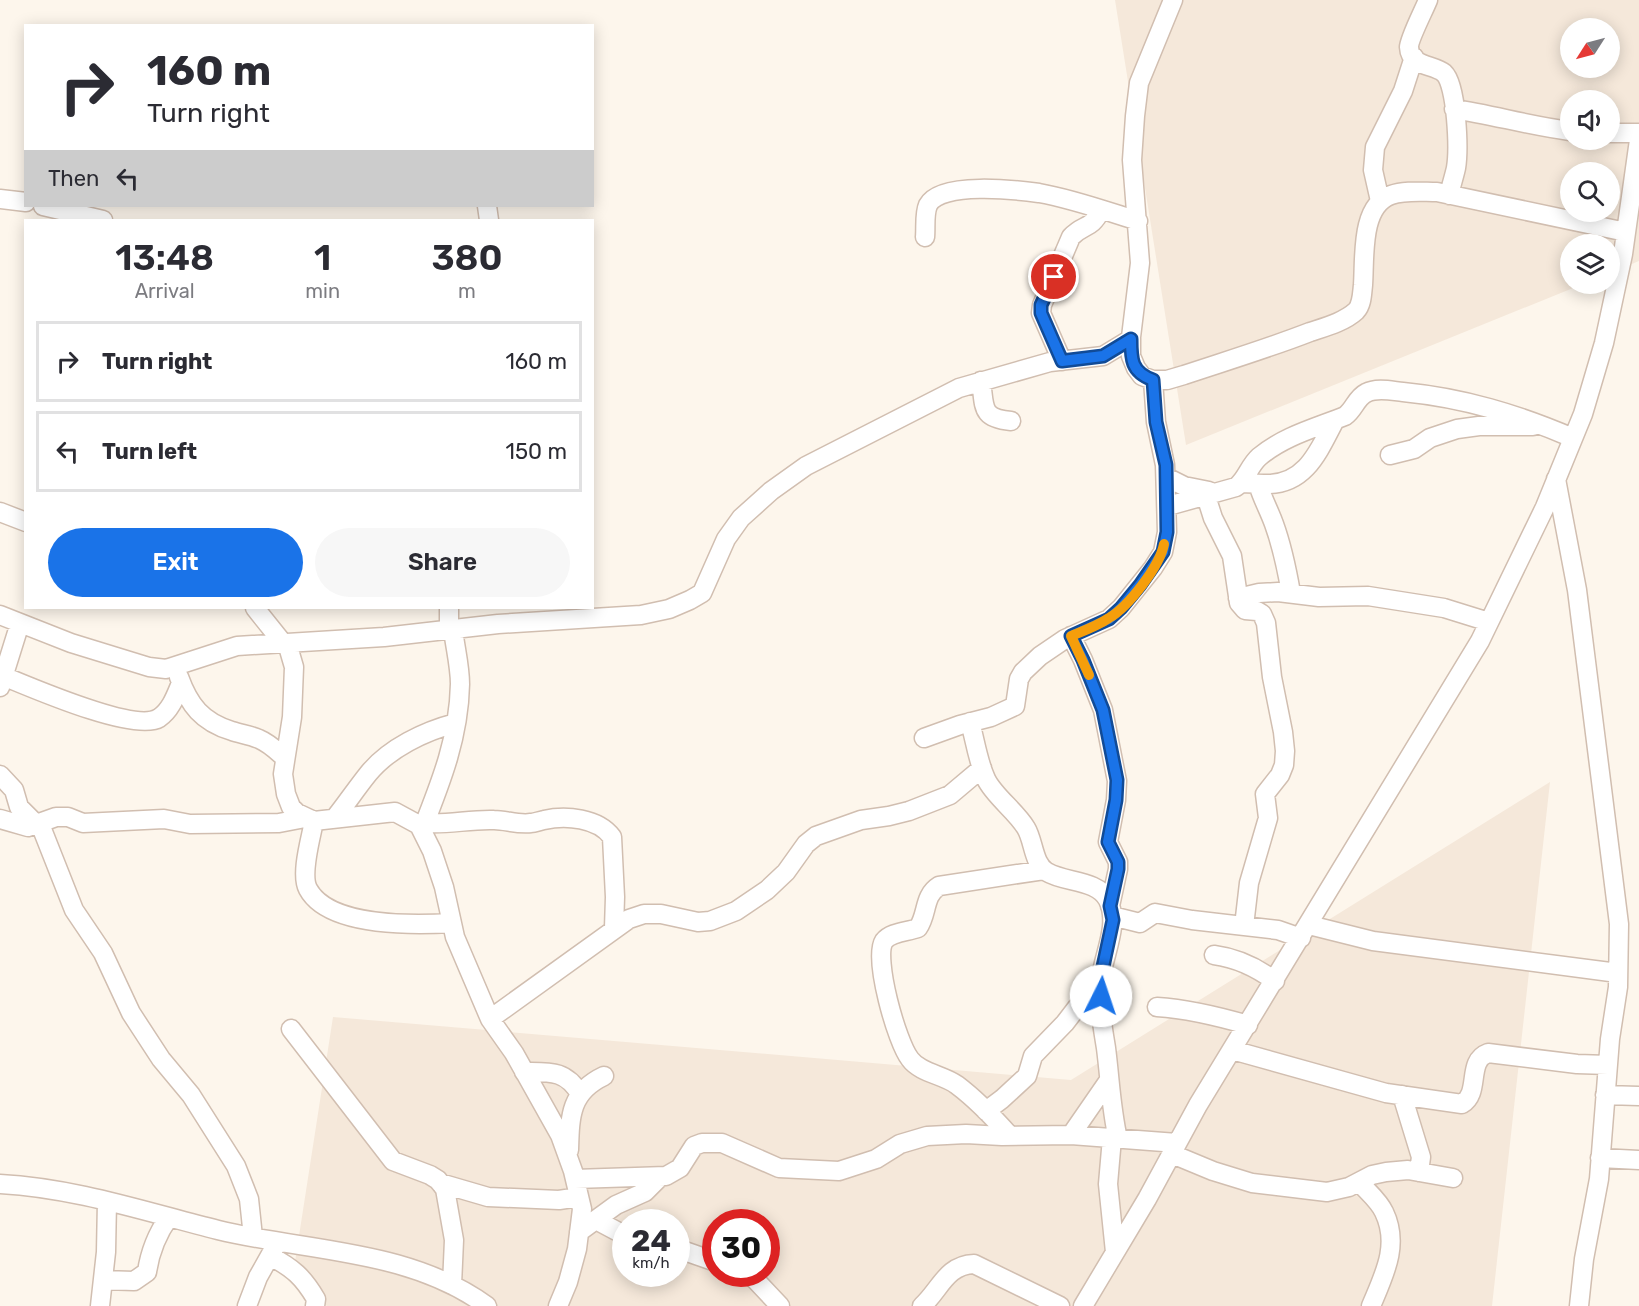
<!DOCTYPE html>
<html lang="en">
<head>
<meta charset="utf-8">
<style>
	body { margin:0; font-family:Rubik,sans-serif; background:#f7f7f7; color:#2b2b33; height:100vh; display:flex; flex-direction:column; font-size:22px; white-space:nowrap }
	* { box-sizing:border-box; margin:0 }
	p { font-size:20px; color:#7c7c81 }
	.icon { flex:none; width:33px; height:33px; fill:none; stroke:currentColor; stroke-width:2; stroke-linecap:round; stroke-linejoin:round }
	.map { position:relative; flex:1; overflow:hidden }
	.drawer { position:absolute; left:24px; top:219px; width:570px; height:390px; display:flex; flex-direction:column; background:#fff; border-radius:0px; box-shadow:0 3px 15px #0003 }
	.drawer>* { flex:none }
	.banner { position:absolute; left:24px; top:24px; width:570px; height:183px; border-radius:0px; box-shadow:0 3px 15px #0003; background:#fff; color:#2b2b33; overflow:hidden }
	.needle { width:39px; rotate:234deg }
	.fabs { position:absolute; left:1560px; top:18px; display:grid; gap:12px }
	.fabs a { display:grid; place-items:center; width:60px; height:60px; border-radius:50%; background:#fff; box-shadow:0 3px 15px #0003; font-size:30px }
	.speed { position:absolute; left:612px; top:1209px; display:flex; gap:12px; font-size:30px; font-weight:700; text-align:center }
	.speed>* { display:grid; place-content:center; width:78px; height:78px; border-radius:50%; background:#fff; box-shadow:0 3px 15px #0003; line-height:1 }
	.speed small { font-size:15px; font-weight:400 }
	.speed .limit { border:9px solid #d22; background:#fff; color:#111 }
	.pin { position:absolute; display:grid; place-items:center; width:51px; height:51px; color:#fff; margin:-26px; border:3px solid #fff; border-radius:50%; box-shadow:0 2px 6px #0007 }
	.me { position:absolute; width:66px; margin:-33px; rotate:4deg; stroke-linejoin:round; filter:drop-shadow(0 0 4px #0008) }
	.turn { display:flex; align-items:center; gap:21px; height:126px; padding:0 24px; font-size:27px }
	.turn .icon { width:78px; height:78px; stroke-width:2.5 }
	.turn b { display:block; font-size:42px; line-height:51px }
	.then { display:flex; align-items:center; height:57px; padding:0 24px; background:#0003; gap:12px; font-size:22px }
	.eta { display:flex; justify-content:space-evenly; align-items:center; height:102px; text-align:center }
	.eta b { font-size:36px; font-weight:600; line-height:42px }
	.button { display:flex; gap:12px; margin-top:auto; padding:12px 24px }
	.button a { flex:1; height:69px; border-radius:36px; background:#1a73e8; color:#fff; font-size:24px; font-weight:600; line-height:69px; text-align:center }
	.button a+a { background:#f7f7f7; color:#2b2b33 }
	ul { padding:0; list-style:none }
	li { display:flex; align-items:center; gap:18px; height:81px; margin:0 12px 9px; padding:0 12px; border:3px solid #e1e1e2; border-radius:0px }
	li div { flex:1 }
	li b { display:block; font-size:22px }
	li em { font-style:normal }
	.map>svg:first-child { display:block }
	.residential { fill:#f5e8da; fill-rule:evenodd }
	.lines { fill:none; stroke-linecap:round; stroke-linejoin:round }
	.minor-casing { stroke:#d1beb0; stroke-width:21 }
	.minor { stroke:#fff; stroke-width:18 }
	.route-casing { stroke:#114b97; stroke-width:15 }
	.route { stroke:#1a73e8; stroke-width:10 }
	.slow { stroke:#f59e0b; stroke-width:10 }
</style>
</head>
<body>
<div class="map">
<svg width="1639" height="1306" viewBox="0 0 1639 1306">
	<rect width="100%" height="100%" fill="#fdf6ec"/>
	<!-- residential -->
	<path class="residential" d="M1115,0H1639V261L1610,273V244H1570V284H1583L1186,445ZM1570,28H1610V68H1570ZM1570,100H1610V140H1570ZM1570,172H1610V212H1570Z
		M1550,782L1492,1306H327L292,1281L333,1017L1071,1080ZM626,1222H676V1274H626ZM716,1222H766V1274H716Z"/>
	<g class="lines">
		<!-- minor casing -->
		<g class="minor-casing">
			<path id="minor" d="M1173,0L1139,83L1135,116L1132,160L1140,263L1131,337V356L1136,368L1142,376L1153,380H1167L1184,375C1226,361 1269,348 1310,332C1325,327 1344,322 1356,311C1362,305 1362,294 1363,285C1365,258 1360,206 1391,195C1405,190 1422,192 1437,192L1626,232
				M1428,0C1424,10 1409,39 1409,47C1410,67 1433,64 1444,73C1457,85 1459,150 1456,168C1454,177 1451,186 1449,195
				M1454,109C1493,115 1531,126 1570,131
				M1610,133H1639
				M0,199L26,202
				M1380,201L1373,170L1375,147L1403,91L1414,57
				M43,206L103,220
				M487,206L489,220
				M925,237C926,228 924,214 928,205C940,181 1017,190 1039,193C1073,199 1106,211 1138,221
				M1062,361L1041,313L1042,305L1071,237C1084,223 1090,231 1101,210
				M981,381C985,407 980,418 1011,421
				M1390,455L1414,449L1430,438L1457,429L1479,426H1533
				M1166,477L1184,486L1209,491
				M1556,479L1577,590L1619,924L1618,987L1610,1039L1599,1179L1584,1259L1579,1306
				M1241,483C1250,483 1258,484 1266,484C1306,485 1319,450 1335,420
				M1258,484C1262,498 1269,510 1274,524C1282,546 1287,570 1291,593
				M1206,496L1213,518L1232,556L1239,603L1245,610L1257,611L1262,614L1266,623L1272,677L1283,732L1285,751L1284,765L1280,775L1265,794L1268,818L1249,883L1244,926
				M1168,506L1236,487C1246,480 1249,466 1259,457C1284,436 1315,428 1345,416C1354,410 1356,398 1366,393C1377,387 1392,391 1403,392C1464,398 1517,414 1573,438
				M0,512L26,522
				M1238,598L1259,593L1278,592L1319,597L1368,596L1444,608L1489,622
				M255,608L283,643
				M0,615L71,643L149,667L166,669L237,646L384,637L498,624L641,615L669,609L690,600L702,593L726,539L741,518L771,491L806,466L959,388L1050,362L1103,356L1131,339
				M449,630V608
				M1071,636L1083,660L1103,710L1117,781L1116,800L1108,842L1118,862V869L1110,906
				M287,643L294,667L292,717L283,774L286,794L291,807L297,813L314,821L395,812L419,825L432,851L444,887L455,937L490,1019L514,1053L560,1135L573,1171L582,1209L577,1249L568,1282L558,1306
				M3,676C30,687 135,733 159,718C171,710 176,695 181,683
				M179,677C189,705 202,722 232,731C241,734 250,735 259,739C269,743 277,751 285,758
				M0,687L20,623
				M970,722C975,740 978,762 986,779C994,796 1016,811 1026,828C1034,841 1033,864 1047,872C1065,883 1097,879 1108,900C1119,923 1106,949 1102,972C1097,998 1102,1023 1106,1048C1110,1079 1111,1109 1118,1139
				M924,738L960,725L991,717L1015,706L1019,679L1023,672L1040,656L1065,639L1109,619L1121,608L1153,568L1163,552L1167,532L1165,465L1156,422L1153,380
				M0,775L14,790L19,807L37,825
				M0,819L28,827L56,817H68L83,823L164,819L190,824L279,823L305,818
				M334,819C346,804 356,789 368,774C389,748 425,731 456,723
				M314,821C311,838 300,874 308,889C329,928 416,925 452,923
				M425,823C448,825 470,819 494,820C506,820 518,825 531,823C535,823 539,821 544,820C566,815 598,818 612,837L615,897L614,928
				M40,824L74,910L103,953L131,1013L161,1059L191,1095L236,1166L249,1199L253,1237
				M422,830C441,782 459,737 460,684C460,666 455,647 453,629
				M1112,916L1140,923L1155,913L1192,920L1278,930L1301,938
				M1309,925L1373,941L1618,973
				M1214,955C1237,958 1256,967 1275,981
				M1157,1007C1188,1009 1217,1016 1248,1025
				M490,1019L629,919L644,914H661L698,922L710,921L736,911L767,890L786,872L806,844L816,836L861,820L889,816L909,811L950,795L982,768
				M291,1029L393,1161L430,1175L438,1180L445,1189L454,1240L452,1285
				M1232,1050L1386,1093L1462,1104C1481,1093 1466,1061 1488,1053L1577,1064L1608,1065
				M524,1072C550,1072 566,1070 580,1094
				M1402,1095L1421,1157L1419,1172
				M1605,1095L1639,1096
				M986,1111L1002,1099L1027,1076L1033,1056L1065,1023L1101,976
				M1071,1135L1109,1080
				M1010,1136C994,1118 977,1100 957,1085C944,1075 920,1073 910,1059C897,1043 873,958 884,941C891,932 907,932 918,928C928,914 923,896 939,886L1044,870
				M1112,1138L1108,1184L1115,1252
				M569,1150C570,1116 570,1092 604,1076
				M1172,1154L1213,1171L1252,1183L1327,1192L1349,1187L1372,1175L1386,1172L1408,1170L1453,1178
				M1600,1158L1639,1160
				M575,1179L666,1176L680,1168L694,1146L702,1143H722L779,1168L839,1171L876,1159L900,1144L927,1136L966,1134L1002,1136L1071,1135L1177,1143
				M440,1183L488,1197L559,1200L579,1197
				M1360,1183C1368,1192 1379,1201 1384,1212C1400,1245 1384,1275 1371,1306
				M0,1184C75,1188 146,1212 218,1230C308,1252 409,1249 487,1306
				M596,1220L626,1236
				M579,1232L616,1205L645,1192L660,1177
				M676,1248L716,1262
				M270,1256C293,1268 303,1277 316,1299L315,1306
				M750,1274L780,1306
				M103,1280L134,1281L147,1272C150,1251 157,1234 169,1217
				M100,1306L106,1252L107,1201
				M247,1306L258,1277L276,1245
				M922,1306C940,1290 946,1265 974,1264L1060,1306
				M1083,1306L1147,1199L1198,1105L1480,641L1545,507L1583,414L1604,343L1623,254L1639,140"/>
		</g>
		<!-- minor -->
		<use href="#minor" class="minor"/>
	</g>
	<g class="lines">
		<!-- route casing -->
		<g class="route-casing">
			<path id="route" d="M1054,277L1041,305V313L1062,361L1103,356L1131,339C1131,359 1131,372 1153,380L1156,422L1166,465L1167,532L1163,552L1140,585L1121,608L1109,619L1071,636L1083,660L1103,710L1117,780L1116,800L1108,842L1118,862V869L1110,906L1113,920L1101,976V996"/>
		</g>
		<!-- route -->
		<use href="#route" class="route"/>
		<!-- slow -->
		<path class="slow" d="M1089,675L1071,636C1083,631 1097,626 1109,618C1128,607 1160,566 1164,544"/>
	</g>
</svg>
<div class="fabs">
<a><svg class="needle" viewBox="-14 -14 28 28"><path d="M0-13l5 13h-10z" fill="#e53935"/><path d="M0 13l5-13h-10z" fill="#7c7c81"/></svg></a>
<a><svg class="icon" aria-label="sound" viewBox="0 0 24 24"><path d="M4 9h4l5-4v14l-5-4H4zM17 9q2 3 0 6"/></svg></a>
<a><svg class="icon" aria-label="search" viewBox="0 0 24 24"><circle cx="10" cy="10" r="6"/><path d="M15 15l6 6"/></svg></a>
<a><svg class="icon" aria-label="layers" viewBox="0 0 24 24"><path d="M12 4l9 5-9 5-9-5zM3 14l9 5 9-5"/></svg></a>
</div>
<div class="speed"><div>24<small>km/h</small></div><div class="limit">30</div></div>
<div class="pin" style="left:1054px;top:277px;background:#d93025"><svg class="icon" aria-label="arrive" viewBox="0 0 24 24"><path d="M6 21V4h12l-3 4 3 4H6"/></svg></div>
<svg class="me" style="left:1101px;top:996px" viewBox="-20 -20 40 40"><circle r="19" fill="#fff"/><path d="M0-13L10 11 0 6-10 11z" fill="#1a73e8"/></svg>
<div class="banner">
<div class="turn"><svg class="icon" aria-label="right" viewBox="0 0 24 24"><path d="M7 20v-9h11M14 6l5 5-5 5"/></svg><div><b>160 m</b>Turn right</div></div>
<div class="then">Then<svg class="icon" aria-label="left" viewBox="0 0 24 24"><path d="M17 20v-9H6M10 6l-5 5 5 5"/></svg></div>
</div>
<section class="drawer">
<div class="eta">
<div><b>13:48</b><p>Arrival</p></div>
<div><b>1</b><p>min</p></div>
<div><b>380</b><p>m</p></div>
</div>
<ul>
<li><svg class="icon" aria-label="right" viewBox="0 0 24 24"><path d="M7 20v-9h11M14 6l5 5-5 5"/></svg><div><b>Turn right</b></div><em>160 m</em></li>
<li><svg class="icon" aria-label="left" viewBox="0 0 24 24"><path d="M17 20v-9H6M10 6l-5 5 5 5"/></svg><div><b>Turn left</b></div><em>150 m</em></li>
</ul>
<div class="button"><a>Exit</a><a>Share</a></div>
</section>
</div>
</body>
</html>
